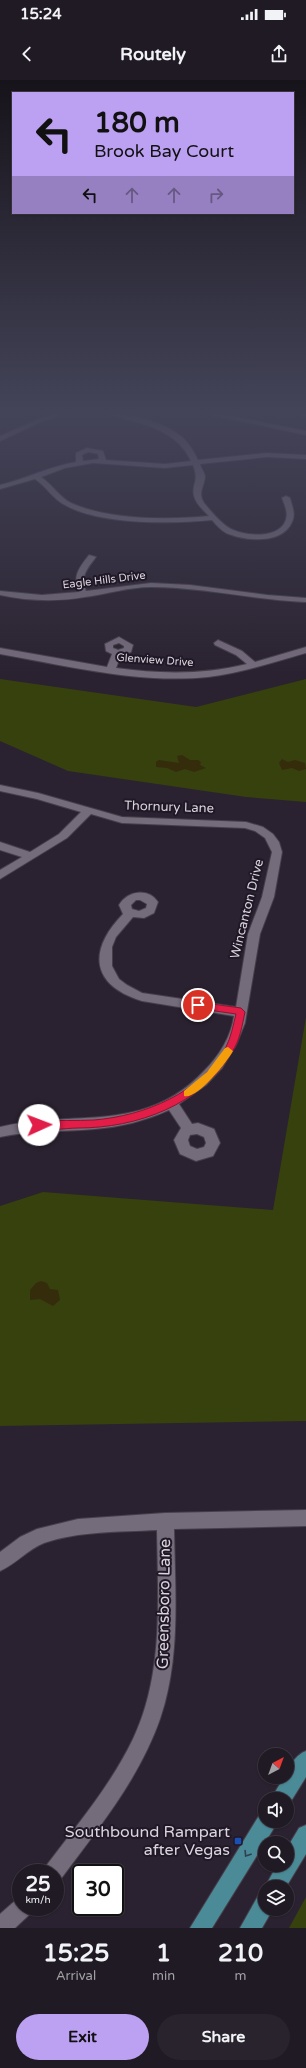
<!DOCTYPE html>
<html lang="en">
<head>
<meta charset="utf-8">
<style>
	body { margin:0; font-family:"Varela Round",sans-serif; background:#28232c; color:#f1f3f6; height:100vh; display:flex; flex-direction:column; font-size:15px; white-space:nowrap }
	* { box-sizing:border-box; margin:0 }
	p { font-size:13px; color:#a2a1a6 }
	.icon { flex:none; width:22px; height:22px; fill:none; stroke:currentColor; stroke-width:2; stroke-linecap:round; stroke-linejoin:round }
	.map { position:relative; height:1848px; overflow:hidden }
	.sheet { display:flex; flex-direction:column; background:#201a24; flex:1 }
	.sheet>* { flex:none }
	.guide { position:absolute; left:12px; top:12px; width:282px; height:122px; border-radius:0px; box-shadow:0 1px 3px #0004,0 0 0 1px #3d3841; background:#bca0f2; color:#111; overflow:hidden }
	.needle { width:26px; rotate:41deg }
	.controls { position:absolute; left:258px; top:1668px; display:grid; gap:8px }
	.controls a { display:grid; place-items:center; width:36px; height:36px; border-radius:50%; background:#201a24; box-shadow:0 1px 3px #0004,0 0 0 1px #3d3841; font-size:20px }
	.speed { position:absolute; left:12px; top:1784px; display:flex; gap:8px; font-size:20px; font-weight:700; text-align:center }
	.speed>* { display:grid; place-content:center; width:52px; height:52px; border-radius:50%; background:#201a24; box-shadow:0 1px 3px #0004,0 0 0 1px #3d3841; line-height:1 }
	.speed small { font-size:10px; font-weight:400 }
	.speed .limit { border:2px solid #111; border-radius:6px; background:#fff; color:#111 }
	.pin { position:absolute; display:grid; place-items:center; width:34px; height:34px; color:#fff; margin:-17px; border:2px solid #fff; border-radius:50%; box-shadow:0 1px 4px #0007 }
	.me { position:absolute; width:44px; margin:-22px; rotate:88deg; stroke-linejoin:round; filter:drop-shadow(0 0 3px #0008) }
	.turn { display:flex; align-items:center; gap:14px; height:84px; padding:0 16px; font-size:18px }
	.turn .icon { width:52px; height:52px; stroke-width:2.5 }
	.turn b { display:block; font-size:28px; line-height:34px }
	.lanes { display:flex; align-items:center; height:38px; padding:0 16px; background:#0003; justify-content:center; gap:20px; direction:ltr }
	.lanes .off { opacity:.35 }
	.eta { display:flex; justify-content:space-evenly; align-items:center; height:68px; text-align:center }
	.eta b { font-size:24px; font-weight:700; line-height:28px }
	.cta { display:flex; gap:8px; margin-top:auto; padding:8px 16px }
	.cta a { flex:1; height:46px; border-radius:24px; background:#bca0f2; color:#111; font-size:16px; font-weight:700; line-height:46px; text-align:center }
	.cta a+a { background:#28232c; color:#f1f3f6 }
	.status { display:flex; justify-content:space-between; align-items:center; height:28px; padding:0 20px; background:#201a24; direction:ltr }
	.status svg { height:11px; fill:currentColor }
	header { display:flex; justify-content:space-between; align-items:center; height:52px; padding:0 16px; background:#201a24; font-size:18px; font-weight:700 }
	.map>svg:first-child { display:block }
	.green { fill:#36410e }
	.sand { fill:#352c0c }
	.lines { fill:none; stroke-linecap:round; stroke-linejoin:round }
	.minor-casing { stroke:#463f4a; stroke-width:2 }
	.major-casing { stroke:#463f4a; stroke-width:2 }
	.minor { fill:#746b7b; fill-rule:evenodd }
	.major { fill:#4b8b98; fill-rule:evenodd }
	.oneway { stroke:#2f404e }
	.route { fill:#e11d48; stroke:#92132f }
	.slow { fill:#f59e0b }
	.transit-dot { fill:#1a4fb4; stroke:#201826; stroke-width:1.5 }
	.labels { text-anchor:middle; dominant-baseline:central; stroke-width:4; stroke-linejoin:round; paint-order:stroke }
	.far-street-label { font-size:11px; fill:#d9d4dd; stroke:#201826 }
	.street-label { font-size:13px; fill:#d9d4dd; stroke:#201826 }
	.near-street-label { font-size:16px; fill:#d9d4dd; stroke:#201826 }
	.near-poi-label { font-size:16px; fill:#d9d4dd; stroke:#201826; text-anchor:end }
</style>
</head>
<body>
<div class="status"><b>15:24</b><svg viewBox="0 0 49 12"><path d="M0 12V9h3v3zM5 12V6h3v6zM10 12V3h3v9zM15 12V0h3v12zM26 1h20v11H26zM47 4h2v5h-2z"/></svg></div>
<header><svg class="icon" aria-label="back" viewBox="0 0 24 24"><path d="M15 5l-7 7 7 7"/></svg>Routely<svg class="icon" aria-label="share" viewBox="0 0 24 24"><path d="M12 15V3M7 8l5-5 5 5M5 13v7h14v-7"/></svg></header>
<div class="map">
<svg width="306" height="1848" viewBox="0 0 306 1848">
	<rect width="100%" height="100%" fill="#2a2230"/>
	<!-- green -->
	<path class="green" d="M0,599L196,627L306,599V722L246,717L68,691L0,661Z
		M306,937V1341L0,1346V1126L43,1112L273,1130Z
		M306,1817V1848H289Z"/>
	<!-- sand -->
	<path class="sand" d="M182,675L190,680H198L201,682L200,685L206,688L194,692L185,689L176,692L167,688L156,687V682L159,680L179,683L177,676Z
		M282,679L288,682L295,680L305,683L306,689L299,691L292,688L282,690L279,683Z
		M41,1201L47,1203L50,1209L58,1210L60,1220L53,1226L40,1219L30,1220V1210L36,1203Z"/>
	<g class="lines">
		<!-- minor casing -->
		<g class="minor-casing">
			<path id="minor" d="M54,334H66L43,341L0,361V356L39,339Z
				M111,334C133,334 164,342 182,357C189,363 194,372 198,380L267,373L306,375V379L267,377L200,384C201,388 204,392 205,396C205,406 197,412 204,423C211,431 221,444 231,449C245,456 277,459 285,442C289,434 285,426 282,418L286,416L290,418C292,426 296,434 292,442C282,465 245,461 226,453C221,450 216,445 212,440C172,444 100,445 65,425C53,419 46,406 35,399L0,409V405C26,399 50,386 76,382V373L87,368L103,371L106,380L165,384L191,381C179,355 155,347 129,340C123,338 116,337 111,334ZM88,372L98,374L99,379L83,381L82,375ZM93,383L165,388L193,385C200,402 191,404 194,416C196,424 203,430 209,436C168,440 108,440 71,423C59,417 52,404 41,397L65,388Z
				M206,334H222L306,351V355Z
				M299,334H306V337L300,335Z
				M89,475L96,477C87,489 80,496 86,511L151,503L190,505L267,515L306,518V522C254,520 203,507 151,507C129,507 107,514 85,517C57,522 28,521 0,515V511L42,515L79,512C72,496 79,488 89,475Z
				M119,557L133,565L131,572L121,575L116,588C160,594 203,595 247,584L236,575L215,565L214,563L218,560L242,571L255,582L306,567V573C274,582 242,593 208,597C139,604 68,586 0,574V568L107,587L112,574L106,571L105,564ZM119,563L124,566V568L118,570L113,568V565Z
				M0,705L38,713L122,737L246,742L263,747L273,754L279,762L282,772L274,817L260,854L245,943L236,965L222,988L206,1005L179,1024L192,1044L198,1043L214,1049L220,1063L213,1076L196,1081L180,1074L174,1060L181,1048L169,1030C145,1041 120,1047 95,1049C63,1052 32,1050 0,1057V1047C74,1029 144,1055 204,991C219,976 231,957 234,936L142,921C90,905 88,870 123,834L119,825C127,811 148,807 158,822L154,833L144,838L133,837L116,857L112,867V886L119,899L127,905L142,913L236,927L248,854L262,817L272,772L265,758L255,751L245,748L122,743L91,734L67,758L0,799V790L22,777L0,770V762L30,772L59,754L81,732L37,719L0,711ZM136,820H140L147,824L146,828L139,831L132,829L131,825ZM197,1054L204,1057L206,1063L204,1067L197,1069L190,1066L188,1060L190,1055Z
				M306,1430V1446L174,1449C175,1512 181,1578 160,1639C139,1699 98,1749 60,1800L55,1802V1793H43L46,1786C77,1745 111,1705 133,1659C164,1594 158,1519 157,1450C120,1452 79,1451 44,1463C28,1469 16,1484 0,1491V1472L20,1457L37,1449L78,1439L165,1433Z
				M21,1818V1827H33L30,1834L15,1848H0V1834L16,1820Z"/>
		</g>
		<!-- major casing -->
		<g class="major-casing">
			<path id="major" d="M306,1671V1697L288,1726L287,1719H271L284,1697H287C287,1687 297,1674 306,1671Z
				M265,1732V1741H277L274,1748L212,1848H190L260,1734Z
				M306,1745V1774L286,1807H265L277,1785H287V1768L299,1748Z
				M265,1813V1829H273L262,1848H240L258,1816Z"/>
		</g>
		<!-- minor -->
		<use href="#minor" class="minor"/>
		<!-- major -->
		<use href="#major" class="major"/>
	</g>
	<!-- one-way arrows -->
	<defs><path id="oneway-chevron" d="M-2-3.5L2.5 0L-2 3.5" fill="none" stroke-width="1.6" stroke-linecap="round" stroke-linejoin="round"/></defs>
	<use class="oneway" href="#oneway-chevron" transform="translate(247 1774) rotate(122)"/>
	<!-- sky -->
	<linearGradient id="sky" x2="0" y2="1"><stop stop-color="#17131a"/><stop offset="0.56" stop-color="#444459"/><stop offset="1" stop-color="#444459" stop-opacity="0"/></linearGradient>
	<rect width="306" height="593" fill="url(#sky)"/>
	<!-- route -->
	<path class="route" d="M198,922L241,928L245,932C242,946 240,960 232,972C201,1025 137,1048 78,1048C65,1048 47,1052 35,1047L34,1045L35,1042L39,1041C57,1040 76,1041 94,1040C144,1036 201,1013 226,967C231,957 233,946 236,934L195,928V923Z"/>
	<!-- slow -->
	<path class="slow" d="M228,967L233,971C227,982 197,1020 184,1016V1011L207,992L225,968Z"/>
	<!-- markers -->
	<rect class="transit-dot" x="234" y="1757" width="8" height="8" rx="2"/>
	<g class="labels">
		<!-- far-street labels -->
		<g class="far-street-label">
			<text transform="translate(104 500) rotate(-7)">Eagle Hills Drive</text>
			<text transform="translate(155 580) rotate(4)">Glenview Drive</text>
		</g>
		<!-- street labels -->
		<g class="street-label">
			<text transform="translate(169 727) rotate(2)">Thornury Lane</text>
			<text transform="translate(247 829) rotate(-76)">Wincanton Drive</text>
		</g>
		<!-- near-street labels -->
		<g class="near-street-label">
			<text transform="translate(164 1524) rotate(-89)">Greensboro Lane</text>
		</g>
		<!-- near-poi labels -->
		<g class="near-poi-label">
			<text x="230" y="1752">Southbound Rampart<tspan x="230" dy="18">after Vegas</tspan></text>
		</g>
	</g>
</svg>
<div class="controls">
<a><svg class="needle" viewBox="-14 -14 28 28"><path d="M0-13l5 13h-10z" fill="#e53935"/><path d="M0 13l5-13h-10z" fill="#a2a1a6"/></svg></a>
<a><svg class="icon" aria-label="sound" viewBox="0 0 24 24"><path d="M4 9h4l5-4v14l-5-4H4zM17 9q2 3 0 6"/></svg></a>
<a><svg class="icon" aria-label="search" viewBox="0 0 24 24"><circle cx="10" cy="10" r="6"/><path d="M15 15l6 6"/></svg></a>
<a><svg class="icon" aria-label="layers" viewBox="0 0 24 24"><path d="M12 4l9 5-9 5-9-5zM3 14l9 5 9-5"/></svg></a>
</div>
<div class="speed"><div>25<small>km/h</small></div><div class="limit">30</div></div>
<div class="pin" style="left:198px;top:925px;background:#d93025"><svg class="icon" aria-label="arrive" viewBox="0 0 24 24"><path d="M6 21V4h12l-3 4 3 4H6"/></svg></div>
<svg class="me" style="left:39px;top:1045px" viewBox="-20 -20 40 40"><circle r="19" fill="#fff"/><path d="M0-13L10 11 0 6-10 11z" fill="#e11d48"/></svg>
<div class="guide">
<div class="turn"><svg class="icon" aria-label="left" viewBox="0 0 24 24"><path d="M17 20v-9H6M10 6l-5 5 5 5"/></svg><div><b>180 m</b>Brook Bay Court</div></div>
<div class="lanes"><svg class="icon" aria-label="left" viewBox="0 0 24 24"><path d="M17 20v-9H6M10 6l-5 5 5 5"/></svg><svg class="icon off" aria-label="ahead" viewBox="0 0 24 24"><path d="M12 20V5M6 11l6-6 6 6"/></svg><svg class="icon off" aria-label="ahead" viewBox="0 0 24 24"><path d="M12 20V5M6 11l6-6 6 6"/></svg><svg class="icon off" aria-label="right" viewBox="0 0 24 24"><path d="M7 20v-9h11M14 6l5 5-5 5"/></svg></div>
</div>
</div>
<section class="sheet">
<div class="eta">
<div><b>15:25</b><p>Arrival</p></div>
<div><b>1</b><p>min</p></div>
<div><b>210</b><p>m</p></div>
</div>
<div class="cta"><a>Exit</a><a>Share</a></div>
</section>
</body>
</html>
